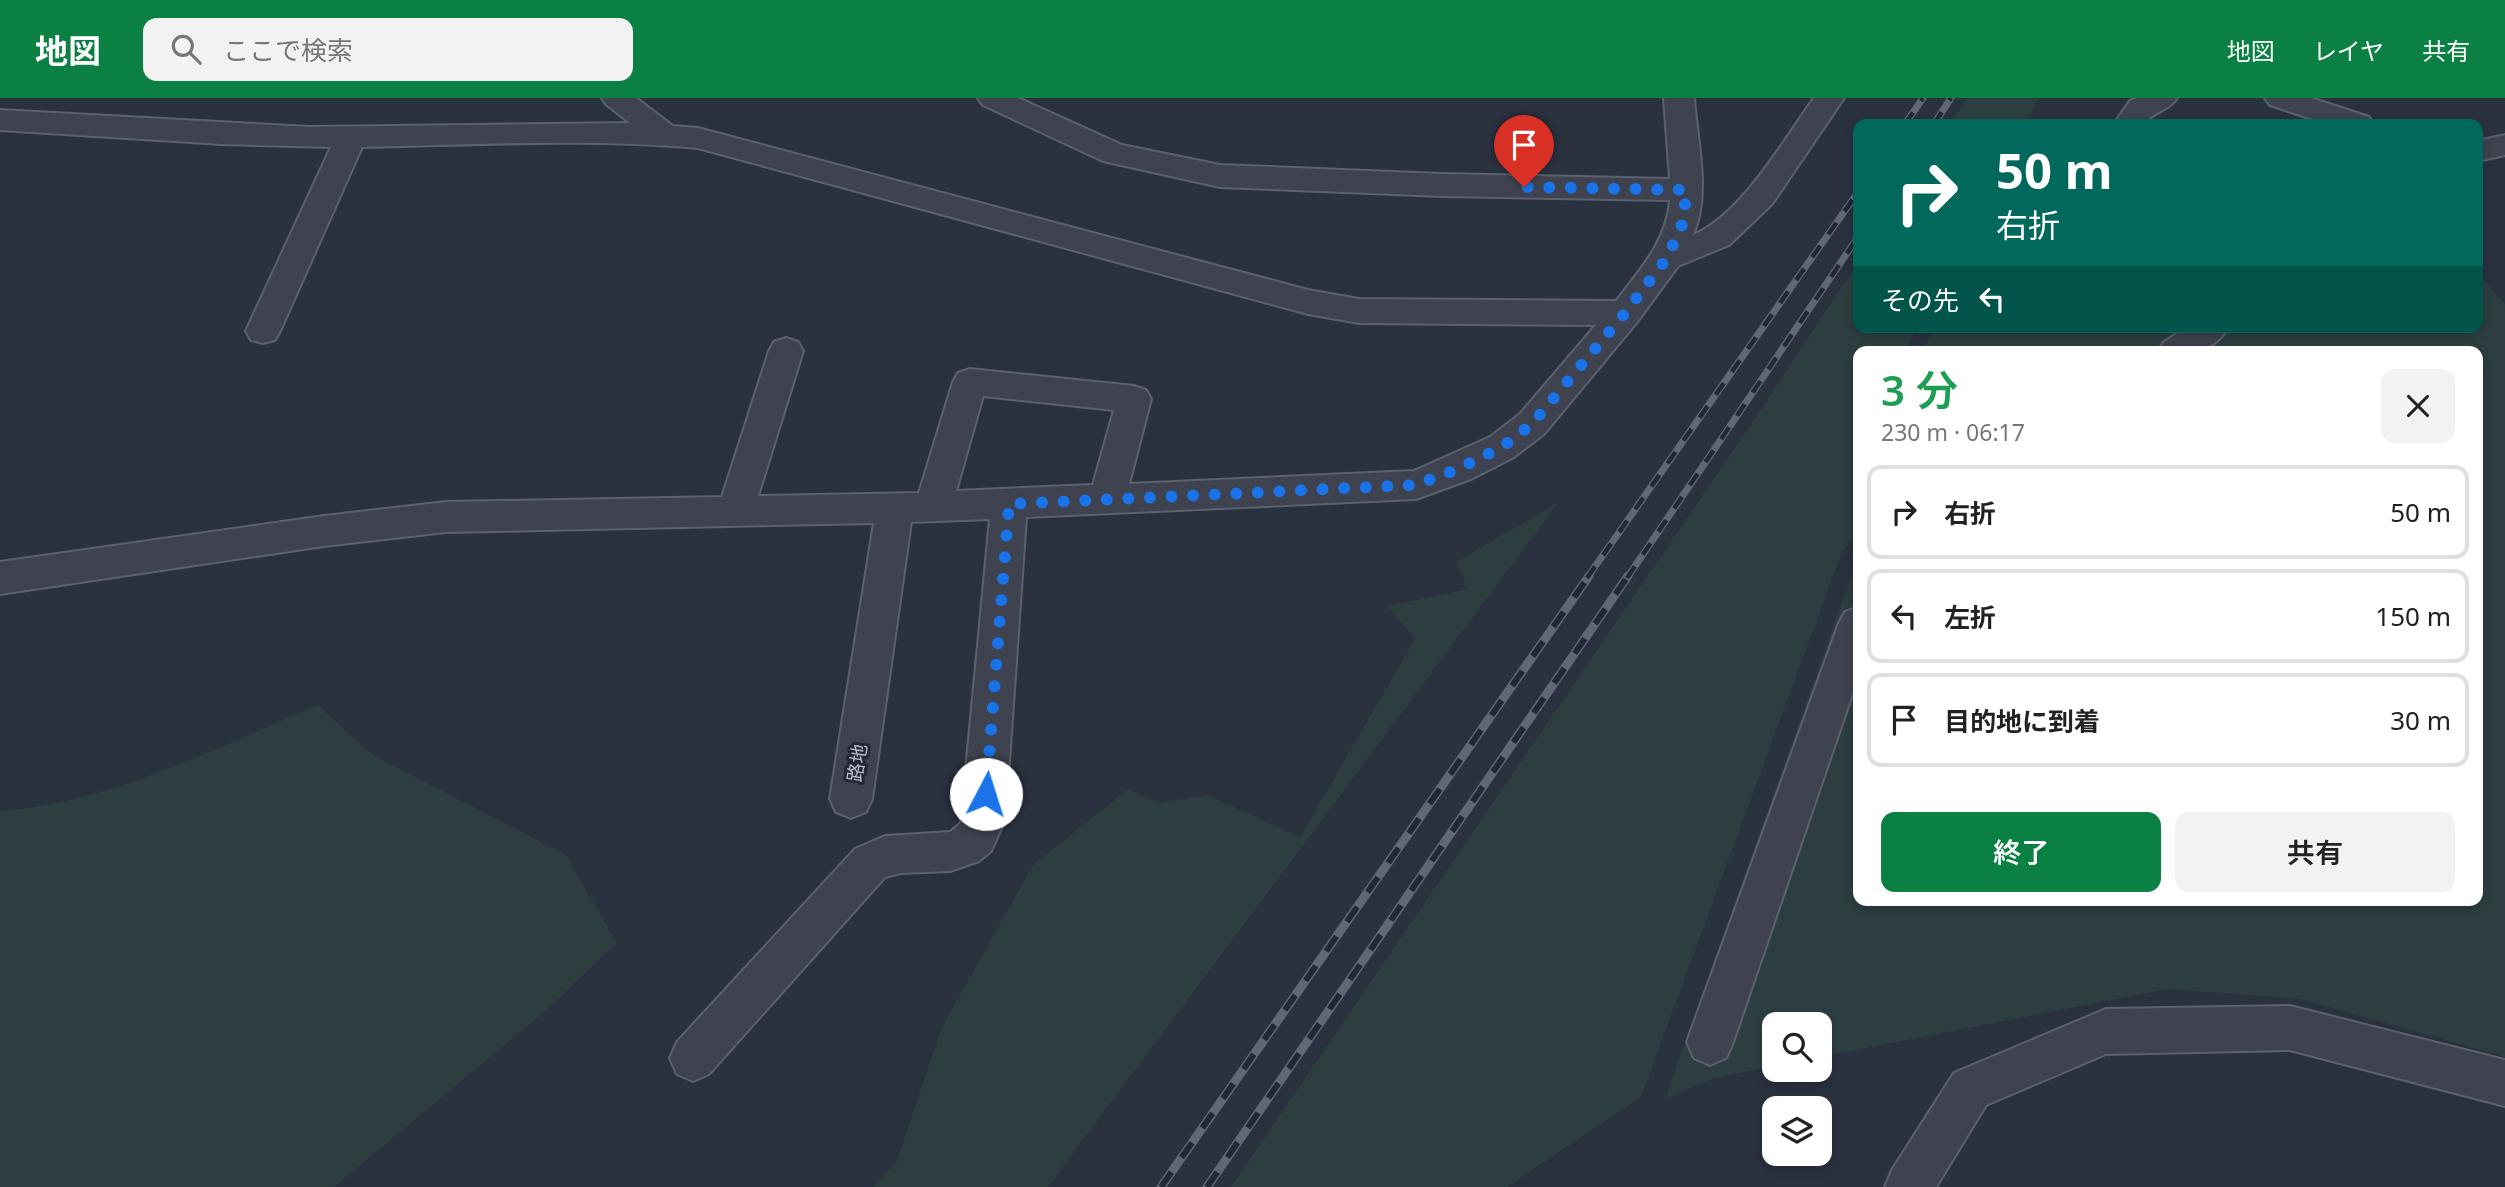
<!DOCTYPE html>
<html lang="ja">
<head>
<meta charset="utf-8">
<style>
	body { margin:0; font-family:"Noto Sans","Noto Sans JP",sans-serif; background:#f2f2f2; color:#222; height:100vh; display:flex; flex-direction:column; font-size:26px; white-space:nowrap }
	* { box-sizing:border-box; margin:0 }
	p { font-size:23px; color:#767676 }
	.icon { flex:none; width:38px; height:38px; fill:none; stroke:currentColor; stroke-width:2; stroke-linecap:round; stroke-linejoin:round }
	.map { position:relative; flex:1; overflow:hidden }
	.side { position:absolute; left:1853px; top:248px; width:630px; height:560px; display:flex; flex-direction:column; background:#fff; border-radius:14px; box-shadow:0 4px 10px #0003 }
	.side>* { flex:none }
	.guide { position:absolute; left:1853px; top:21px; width:630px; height:214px; border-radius:14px; box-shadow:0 4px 10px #0003; background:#00695c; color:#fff; overflow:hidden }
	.controls { position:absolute; left:1762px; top:914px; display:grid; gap:14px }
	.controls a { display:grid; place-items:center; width:70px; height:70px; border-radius:14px; background:#fff; box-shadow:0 4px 10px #0003; font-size:35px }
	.pin { position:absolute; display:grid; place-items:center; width:60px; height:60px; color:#fff; margin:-72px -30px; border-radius:50% 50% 50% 0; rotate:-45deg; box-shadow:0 0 7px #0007 }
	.pin .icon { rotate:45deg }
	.me { position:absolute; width:77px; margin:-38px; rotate:5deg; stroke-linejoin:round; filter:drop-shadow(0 0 5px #0008) }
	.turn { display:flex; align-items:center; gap:24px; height:147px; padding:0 28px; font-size:32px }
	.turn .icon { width:91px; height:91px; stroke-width:2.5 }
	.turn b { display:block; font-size:49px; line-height:60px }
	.then { display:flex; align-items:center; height:66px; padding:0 28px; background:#0003; gap:14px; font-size:26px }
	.round { display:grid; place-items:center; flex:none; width:74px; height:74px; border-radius:14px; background:#f2f2f2 }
	.summary { display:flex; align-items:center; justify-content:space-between; height:119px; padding:0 28px }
	h1 { font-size:42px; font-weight:600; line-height:52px; color:#1e9e55 }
	.cta { display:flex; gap:14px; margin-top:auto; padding:14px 28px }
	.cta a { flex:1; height:80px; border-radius:14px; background:#0b8043; color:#fff; font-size:28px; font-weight:600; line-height:80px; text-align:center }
	.cta a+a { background:#f2f2f2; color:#222 }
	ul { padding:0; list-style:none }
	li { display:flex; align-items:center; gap:21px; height:94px; margin:0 14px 10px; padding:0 14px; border:4px solid #e0e0e0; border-radius:14px }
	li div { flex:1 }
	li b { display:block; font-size:26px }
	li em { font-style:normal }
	header { display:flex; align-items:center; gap:42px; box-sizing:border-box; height:98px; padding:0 35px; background:#0b8043; color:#fff }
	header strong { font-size:33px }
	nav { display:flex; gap:38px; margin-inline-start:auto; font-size:24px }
	.search { width:490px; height:63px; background:#f2f2f2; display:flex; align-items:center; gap:18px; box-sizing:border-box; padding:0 24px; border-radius:14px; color:#767676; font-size:26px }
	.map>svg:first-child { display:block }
	.green { fill:#2d3e41 }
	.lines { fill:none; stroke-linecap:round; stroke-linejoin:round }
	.minor-casing { stroke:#5b616d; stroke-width:4 }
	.minor { fill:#3e434f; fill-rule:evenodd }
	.rail-far1-casing { stroke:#606776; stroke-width:7 }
	.rail-casing { stroke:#606776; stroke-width:9 }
	.rail-far1 { stroke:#222835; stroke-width:4.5; stroke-dasharray:14; stroke-linecap:butt }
	.rail { stroke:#222835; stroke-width:6; stroke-dasharray:18; stroke-linecap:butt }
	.route { stroke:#1a73e8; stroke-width:12; stroke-dasharray:0 21.6 }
	.labels { text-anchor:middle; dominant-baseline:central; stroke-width:6; stroke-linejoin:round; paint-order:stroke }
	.street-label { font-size:19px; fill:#babfca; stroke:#222835 }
</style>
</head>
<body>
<header>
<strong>地図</strong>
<div class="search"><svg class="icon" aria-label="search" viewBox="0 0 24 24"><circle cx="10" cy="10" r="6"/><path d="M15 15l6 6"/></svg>ここで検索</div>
<nav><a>地図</a><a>レイヤ</a><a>共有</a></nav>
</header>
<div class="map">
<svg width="2505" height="1089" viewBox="0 0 2505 1089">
	<rect width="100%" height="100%" fill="#2a313f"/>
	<!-- green -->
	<path class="green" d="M1967,0H2039L2025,26H1950Z
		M1858,164V229H1918L1905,254H1858V337L1856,342L1853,373L1858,380V434L1842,454L1641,999L1507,1089H1231L1758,316Z
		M2478,174L2505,207V959L2300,901L2168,891L1820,959V926H1774V968L1715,980L1665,1001L1858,459V803H2478V254H1921L1935,229H2478Z
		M1559,404L1048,1089H873L896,1065L942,929L1033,767L1128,691L1159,705L1207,697L1300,739L1415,541L1387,508L1468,491L1456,464Z
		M318,607L371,656L566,757L617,845L542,916L334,1089H0V713C107,706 220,648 318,607Z"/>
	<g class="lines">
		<!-- minor casing -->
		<g class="minor-casing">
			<path id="minor" d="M602,0H636L673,28L698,30L1308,192L1359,201L1616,203C1640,172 1667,143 1670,102L1442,98L1220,89L1103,63L983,7L978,0H1018L1122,47L1220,67L1442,76L1670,81L1664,0H1694C1697,43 1711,96 1693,137C1741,117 1784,42 1814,0H1844L1772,106L1729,147L1678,168L1637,224L1544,336L1514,359L1471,381L1416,401L1026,419L1005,722L991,753L979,763L950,773L901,775L885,779L709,976L693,983L677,976L670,960L677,944L855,751L885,738L950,734L961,725L990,421L911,424L872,701L866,714L851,720L836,714L830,701L874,425L446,434L324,448L0,496V464L324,418L446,404L722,399L769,253L774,244L786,240L798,244L803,253L758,398L919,395L953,284L958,275L970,271L1134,288L1146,292L1151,301L1129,386L1414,373L1490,339L1520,316L1596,227L1359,225L1308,216L698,50C586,40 474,47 362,49L280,233L275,242L263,245L251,242L246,233L331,49L221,46L0,32V12L310,29L630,25L607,7ZM983,298L1114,312L1093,387L956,393Z
				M2136,0H2177C2169,13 2153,13 2144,26H2114L2130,3Z
				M2265,0H2311L2369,19L2373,26H2327L2270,7Z
				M2505,37V57L2478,63V43Z
				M2187,229H2228C2213,257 2186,254 2158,254L2163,245Z
				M1858,509V579L1733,944L1726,960L1710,967L1694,960L1687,944L1839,525L1845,514Z
				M2290,908L2505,962V1008L2290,952L2106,956L1986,1007L1936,1089H1885L1892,1072L1954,975L2106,911Z"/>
		</g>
		<!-- minor -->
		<use href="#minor" class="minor"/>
		<!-- rail-far1 casing -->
		<g class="rail-far1-casing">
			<path id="rail-far1" d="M1905,26L1923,0
				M1934,26L1951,0
				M1587,480L1858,94
				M1627,480L1858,139"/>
		</g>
		<!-- rail casing -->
		<g class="rail-casing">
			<path id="rail" d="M1161,1089L1589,478
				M1207,1089L1628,478"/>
		</g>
		<!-- rail-far1 -->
		<use href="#rail-far1" class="rail-far1"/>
		<!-- rail -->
		<use href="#rail" class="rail"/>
	</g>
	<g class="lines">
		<!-- route -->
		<path class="route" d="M986,696L1009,406L1416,387L1458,371L1502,349L1532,326L1625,215L1667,160L1684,122L1686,92L1524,89"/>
	</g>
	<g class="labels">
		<!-- street labels -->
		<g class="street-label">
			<text transform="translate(857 665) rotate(-81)">路地</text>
		</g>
	</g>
</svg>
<div class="controls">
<a><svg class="icon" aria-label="search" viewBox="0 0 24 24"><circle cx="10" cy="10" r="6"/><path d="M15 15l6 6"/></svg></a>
<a><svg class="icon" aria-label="layers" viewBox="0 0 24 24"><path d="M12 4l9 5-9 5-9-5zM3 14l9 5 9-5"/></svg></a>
</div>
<div class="pin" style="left:1524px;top:89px;background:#d93025"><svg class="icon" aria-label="arrive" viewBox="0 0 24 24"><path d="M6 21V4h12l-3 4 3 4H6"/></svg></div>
<svg class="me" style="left:986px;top:696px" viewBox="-20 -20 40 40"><circle r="19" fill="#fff"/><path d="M0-13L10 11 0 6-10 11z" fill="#1a73e8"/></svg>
<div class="guide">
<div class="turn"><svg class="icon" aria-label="right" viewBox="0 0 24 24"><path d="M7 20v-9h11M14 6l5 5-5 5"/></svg><div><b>50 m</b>右折</div></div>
<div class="then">その先<svg class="icon" aria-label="left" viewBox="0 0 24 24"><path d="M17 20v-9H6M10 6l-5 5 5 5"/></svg></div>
</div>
<section class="side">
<div class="summary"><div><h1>3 分</h1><p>230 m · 06:17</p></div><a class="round"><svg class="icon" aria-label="close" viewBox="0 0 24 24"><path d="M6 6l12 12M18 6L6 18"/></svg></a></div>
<ul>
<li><svg class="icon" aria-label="right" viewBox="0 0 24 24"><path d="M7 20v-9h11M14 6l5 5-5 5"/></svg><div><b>右折</b></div><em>50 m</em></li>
<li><svg class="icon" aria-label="left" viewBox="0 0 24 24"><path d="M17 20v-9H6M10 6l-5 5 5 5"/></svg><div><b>左折</b></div><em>150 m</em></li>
<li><svg class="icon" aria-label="arrive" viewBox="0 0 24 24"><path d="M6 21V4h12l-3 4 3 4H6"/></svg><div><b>目的地に到着</b></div><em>30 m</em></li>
</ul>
<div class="cta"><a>終了</a><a>共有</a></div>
</section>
</div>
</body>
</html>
